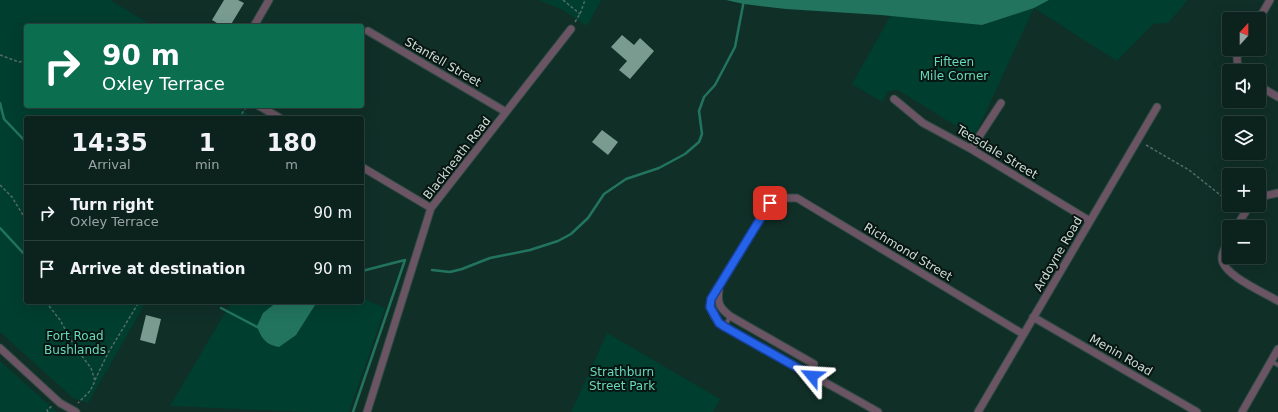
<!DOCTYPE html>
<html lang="en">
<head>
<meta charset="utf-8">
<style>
	body { margin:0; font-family:"DejaVu Sans",sans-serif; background:#1a2f2a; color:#f1f3f6; height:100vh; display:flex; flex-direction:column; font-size:15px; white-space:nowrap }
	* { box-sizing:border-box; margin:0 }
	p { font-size:13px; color:#9aa4a4 }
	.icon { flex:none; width:22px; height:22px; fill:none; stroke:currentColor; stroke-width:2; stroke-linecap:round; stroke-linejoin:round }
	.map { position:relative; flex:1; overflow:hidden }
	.side { position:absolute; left:24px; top:116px; width:340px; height:188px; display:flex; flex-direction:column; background:#0c231d; border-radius:4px; box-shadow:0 4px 16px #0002,0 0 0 1px #2c403b }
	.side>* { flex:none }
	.banner { position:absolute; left:24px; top:24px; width:340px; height:84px; border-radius:4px; box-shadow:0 4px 16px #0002,0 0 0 1px #2c403b; background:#0b6e4f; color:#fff; overflow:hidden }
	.needle { width:26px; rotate:21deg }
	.buttons { position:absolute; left:1222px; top:12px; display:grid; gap:8px }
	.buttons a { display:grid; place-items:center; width:44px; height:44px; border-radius:4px; background:#0c231d; box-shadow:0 4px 16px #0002,0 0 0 1px #2c403b; font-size:20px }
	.pin { position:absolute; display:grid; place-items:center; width:34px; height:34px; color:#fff; margin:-17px; border-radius:8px; box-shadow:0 2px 6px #0006 }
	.me { position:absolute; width:44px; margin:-22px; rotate:297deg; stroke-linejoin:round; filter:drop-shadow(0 0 3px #0008) }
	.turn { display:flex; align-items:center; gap:14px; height:84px; padding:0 12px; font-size:18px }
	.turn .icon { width:52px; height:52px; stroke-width:2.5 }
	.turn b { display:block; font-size:28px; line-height:34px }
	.eta { display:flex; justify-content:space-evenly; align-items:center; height:68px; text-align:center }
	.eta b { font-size:24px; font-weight:800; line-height:28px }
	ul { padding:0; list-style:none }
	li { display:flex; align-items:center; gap:12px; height:56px; padding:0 12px; border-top:1px solid #2c403b }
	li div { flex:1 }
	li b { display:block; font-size:15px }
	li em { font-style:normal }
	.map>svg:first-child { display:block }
	.green { fill:#003e30 }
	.water { fill:#22745f }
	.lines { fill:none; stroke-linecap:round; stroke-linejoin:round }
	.stream { stroke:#22745f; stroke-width:2.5 }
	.building { fill:#799b90 }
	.service-casing { stroke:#2e4b43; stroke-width:5.5 }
	.minor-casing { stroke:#2e4b43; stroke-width:9 }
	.path { stroke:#526c65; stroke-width:1.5; stroke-dasharray:3 2; stroke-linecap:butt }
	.service { stroke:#6b5464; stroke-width:3.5 }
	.minor { stroke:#6b5464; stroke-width:7 }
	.route-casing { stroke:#184099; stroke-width:10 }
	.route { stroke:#2563eb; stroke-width:7 }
	.labels { text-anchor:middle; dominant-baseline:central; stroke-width:4; stroke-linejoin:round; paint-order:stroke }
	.street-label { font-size:12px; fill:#cbdcd6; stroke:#081511 }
	.park-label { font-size:12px; fill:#67d9b9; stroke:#081511 }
</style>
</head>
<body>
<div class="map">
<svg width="1278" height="412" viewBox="0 0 1278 412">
	<rect width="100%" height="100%" fill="#102f27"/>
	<!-- green -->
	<path class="green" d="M0,0H110L153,26H26V106H236L254,117L26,118V302H146L88,403L73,398L0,332Z
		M539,0H601L587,26L563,10Z
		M1049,0H1188L1168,23L1153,24L1117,61L1034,8L974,137L898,90L888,91L882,102L852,84L891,15L981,25L1034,8Z
		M362,298L385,308L349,412H309L170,406L229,306L233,302H362Z
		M607,333L720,399L713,412H571Z
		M0,361L57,412H0Z"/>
	<!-- water -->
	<path class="water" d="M726,0H1049L1034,8L982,25L881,15L786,9L744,4Z
		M277,302H317L296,335L279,347C266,345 261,338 257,326L263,313Z"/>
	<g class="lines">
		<!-- stream -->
		<path class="stream" d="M0,103L4,119L26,142
			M0,228L26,256
			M432,270L450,272L462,269L490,258L530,250L558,241L571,234L588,218L604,194L626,179L659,168L685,154L699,142L702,134L699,111L704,97L715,85L735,47L744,0
			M221,308L261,329
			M353,412L405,260L362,271"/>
	</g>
	<!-- building -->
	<path class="building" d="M224,0H238L244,3L230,26H222L212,20Z
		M622,35L634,45L640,38L654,51L630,79L619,70L627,61L611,47Z
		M602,130L618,142L608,155L592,142Z
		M146,315L161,319L155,344L140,340Z"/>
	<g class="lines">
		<!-- service casing -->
		<g class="service-casing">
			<path id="service" d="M725,327L730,316
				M1271,361L1278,365"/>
		</g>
		<!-- minor casing -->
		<g class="minor-casing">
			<path id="minor" d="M1259,19L1270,0
				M254,26L269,0
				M368,31L506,112
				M1238,71L1237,57L1242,49
				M1259,86L1278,97
				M894,99L923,123L971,149L1090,221
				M259,106L280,118
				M971,149L1001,103
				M362,167L431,208
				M1259,197L1278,193
				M1236,227L1250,205
				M1229,240C1226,245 1222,252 1222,258C1221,274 1265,293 1278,301
				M719,290C717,304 720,308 730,316L814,364
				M1033,317L1197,412
				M0,348L60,403L76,412
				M367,412L431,208L571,29
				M878,412C828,383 775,356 725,327C715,320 709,311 711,299L770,203L779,198H797L1023,334
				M978,412L1157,107
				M1242,412L1278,349"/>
		</g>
		<!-- path -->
		<path class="path" d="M563,0L580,14
			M575,22L580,14L585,0
			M0,55L19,62L26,61
			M239,118L247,106
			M1146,145L1189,170L1229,202
			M0,185L12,197L26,220
			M1232,205L1239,210
			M46,302L60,320L75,347L91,368L95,381L90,391L78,403
			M95,380L108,353L139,302
			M48,412L47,410L52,406"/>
		<!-- service -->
		<use href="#service" class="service"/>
		<!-- minor -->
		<use href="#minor" class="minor"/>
	</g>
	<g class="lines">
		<!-- route casing -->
		<g class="route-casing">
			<path id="route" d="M770,203L711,299L710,307L719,323L725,327L812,376"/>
		</g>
		<!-- route -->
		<use href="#route" class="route"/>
	</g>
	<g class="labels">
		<!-- street labels -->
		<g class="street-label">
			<text transform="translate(443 62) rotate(30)">Stanfell Street</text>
			<text transform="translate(997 152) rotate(31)">Teesdale Street</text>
			<text transform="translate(457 158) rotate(-52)">Blackheath Road</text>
			<text transform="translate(908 252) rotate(31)">Richmond Street</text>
			<text transform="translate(1058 254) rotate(-60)">Ardoyne Road</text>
			<text transform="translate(1121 355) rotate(30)">Menin Road</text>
		</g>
		<!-- park labels -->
		<g class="park-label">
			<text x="954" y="62">Fifteen<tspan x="954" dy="14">Mile Corner</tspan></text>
			<text x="75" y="336">Fort Road<tspan x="75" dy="14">Bushlands</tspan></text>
			<text x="622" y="372">Strathburn<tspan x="622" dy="14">Street Park</tspan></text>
		</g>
	</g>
</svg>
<div class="buttons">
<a><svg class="needle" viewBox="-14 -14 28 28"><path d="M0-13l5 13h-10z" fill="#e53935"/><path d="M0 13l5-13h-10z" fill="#9aa4a4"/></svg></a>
<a><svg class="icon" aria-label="sound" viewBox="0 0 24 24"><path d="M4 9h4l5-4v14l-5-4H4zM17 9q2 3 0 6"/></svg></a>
<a><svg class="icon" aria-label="layers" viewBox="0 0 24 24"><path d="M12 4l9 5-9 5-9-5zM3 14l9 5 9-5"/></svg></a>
<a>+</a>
<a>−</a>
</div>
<div class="pin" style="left:770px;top:203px;background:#d93025"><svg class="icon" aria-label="arrive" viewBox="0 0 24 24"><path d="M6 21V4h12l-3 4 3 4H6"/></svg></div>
<svg class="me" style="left:812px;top:376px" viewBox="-20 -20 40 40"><path d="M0-17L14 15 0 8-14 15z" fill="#2563eb" stroke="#fff" stroke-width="4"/></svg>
<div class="banner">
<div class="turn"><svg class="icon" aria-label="right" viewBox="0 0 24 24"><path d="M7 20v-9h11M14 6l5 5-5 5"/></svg><div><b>90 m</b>Oxley Terrace</div></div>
</div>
<section class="side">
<div class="eta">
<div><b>14:35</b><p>Arrival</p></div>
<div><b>1</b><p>min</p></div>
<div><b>180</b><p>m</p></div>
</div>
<ul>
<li><svg class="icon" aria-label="right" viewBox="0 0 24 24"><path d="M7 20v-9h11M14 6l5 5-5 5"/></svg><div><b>Turn right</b><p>Oxley Terrace</p></div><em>90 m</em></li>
<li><svg class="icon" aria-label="arrive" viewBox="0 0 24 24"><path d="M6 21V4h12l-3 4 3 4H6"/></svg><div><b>Arrive at destination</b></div><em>90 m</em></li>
</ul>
</section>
</div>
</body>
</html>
